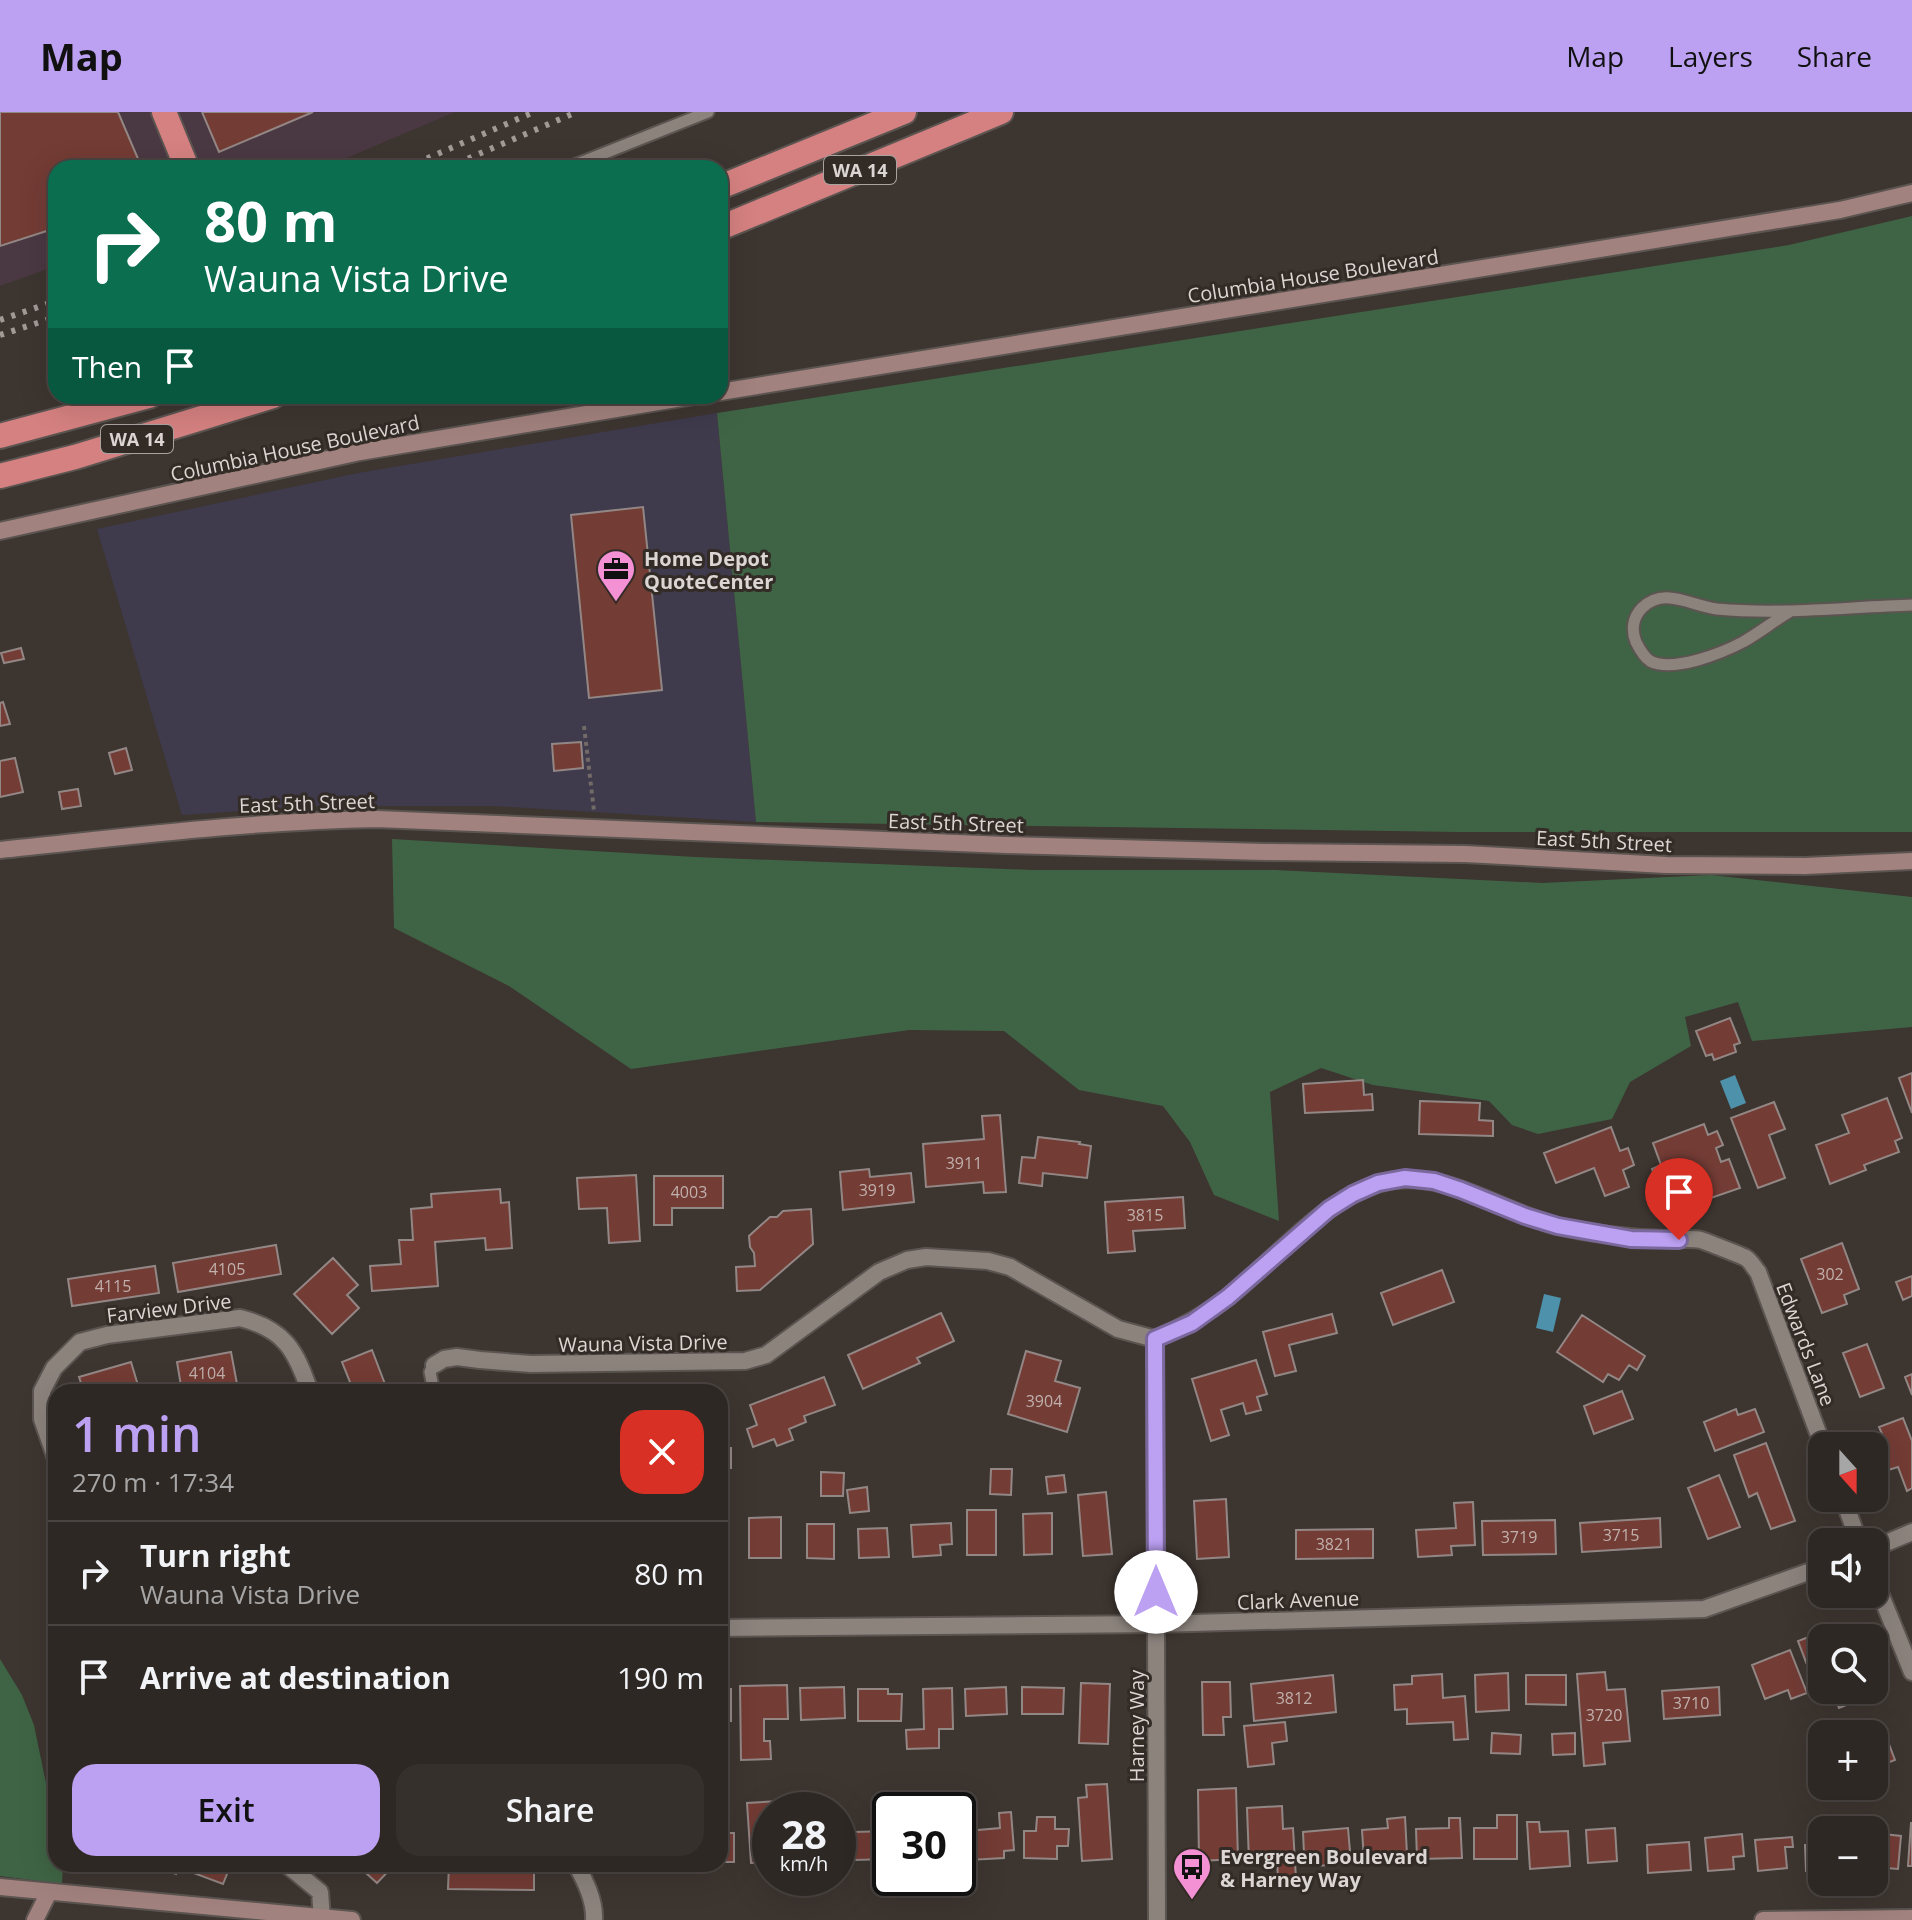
<!DOCTYPE html>
<html lang="en">
<head>
<meta charset="utf-8">
<style>
	body { margin:0; font-family:"Open Sans",sans-serif; background:#36302c; color:#f1f3f6; height:100vh; display:flex; flex-direction:column; font-size:30px; white-space:nowrap }
	* { box-sizing:border-box; margin:0 }
	p { font-size:26px; color:#a7a6a6 }
	.icon { flex:none; width:44px; height:44px; fill:none; stroke:currentColor; stroke-width:2; stroke-linecap:round; stroke-linejoin:round }
	.map { position:relative; flex:1; overflow:hidden }
	.drawer { position:absolute; left:48px; top:1272px; width:680px; height:488px; display:flex; flex-direction:column; background:#2e2824; border-radius:24px; box-shadow:0 8px 32px #0002,0 0 0 2px #494441 }
	.drawer>* { flex:none }
	.banner { position:absolute; left:48px; top:48px; width:680px; height:244px; border-radius:24px; box-shadow:0 8px 32px #0002,0 0 0 2px #494441; background:#0b6e4f; color:#fff; overflow:hidden }
	.needle { width:52px; rotate:159deg }
	.buttons { position:absolute; left:1808px; top:1320px; display:grid; gap:16px }
	.buttons a { display:grid; place-items:center; width:80px; height:80px; border-radius:16px; background:#2e2824; box-shadow:0 8px 32px #0002,0 0 0 2px #494441; font-size:40px }
	.speed { position:absolute; left:752px; top:1680px; display:flex; gap:16px; font-size:40px; font-weight:700; text-align:center }
	.speed>* { display:grid; place-content:center; width:104px; height:104px; border-radius:50%; background:#2e2824; box-shadow:0 8px 32px #0002,0 0 0 2px #494441; line-height:1 }
	.speed small { font-size:20px; font-weight:400 }
	.speed .limit { border:4px solid #111; border-radius:12px; background:#fff; color:#111 }
	.pin { position:absolute; display:grid; place-items:center; width:68px; height:68px; color:#fff; margin:-82px -34px; border-radius:50% 50% 50% 0; rotate:-45deg; box-shadow:0 0 8px #0007 }
	.pin .icon { rotate:45deg }
	.me { position:absolute; width:88px; margin:-44px; rotate:0deg; stroke-linejoin:round; filter:drop-shadow(0 0 6px #0008) }
	.turn { display:flex; align-items:center; gap:28px; height:168px; padding:0 24px; font-size:36px }
	.turn .icon { width:104px; height:104px; stroke-width:2.5 }
	.turn b { display:block; font-size:56px; line-height:68px }
	.then { display:flex; align-items:center; height:76px; padding:0 24px; background:#0003; gap:16px; font-size:30px }
	.round { display:grid; place-items:center; flex:none; width:84px; height:84px; border-radius:24px; background:#36302c }
	.headline { display:flex; align-items:center; justify-content:space-between; height:136px; padding:0 24px }
	h1 { font-size:48px; font-weight:600; line-height:60px; color:#bca0f2 }
	.cta { display:flex; gap:16px; margin-top:auto; padding:16px 24px }
	.cta a { flex:1; height:92px; border-radius:24px; background:#bca0f2; color:#111; font-size:32px; font-weight:600; line-height:92px; text-align:center }
	.cta a+a { background:#36302c; color:#f1f3f6 }
	ul { padding:0; list-style:none }
	li { display:flex; align-items:center; gap:24px; height:104px; padding:0 24px; border-top:2px solid #494441 }
	li div { flex:1 }
	li b { display:block; font-size:30px }
	li em { font-style:normal }
	header { display:flex; align-items:center; gap:48px; box-sizing:border-box; height:112px; padding:0 40px; background:#bca0f2; color:#111 }
	header strong { font-size:38px }
	nav { display:flex; gap:44px; margin-inline-start:auto; font-size:28px }
	.map>svg:first-child { display:block }
	.commercial { fill:#3f3b4d }
	.industrial { fill:#4a3842 }
	.green { fill:#3f6445 }
	.water { fill:#4d91aa }
	.building { fill:#733c35; stroke:#938785; stroke-width:2 }
	.lines { fill:none; stroke-linecap:round; stroke-linejoin:round }
	.lane-casing { stroke:#5b5450; stroke-width:15 }
	.street-casing { stroke:#5b5450; stroke-width:20 }
	.secondary-casing { stroke:#5b5450; stroke-width:20 }
	.highway-casing { stroke:#5b5450; stroke-width:28 }
	.path { stroke:#716a66; stroke-width:4; stroke-dasharray:4 4; stroke-linecap:butt }
	.lane { stroke:#8c837d; stroke-width:11 }
	.street { stroke:#8c837d; stroke-width:16 }
	.secondary { stroke:#a2827e; stroke-width:16 }
	.highway { stroke:#d68181; stroke-width:24 }
	.rail { stroke:#a19b98; stroke-width:6; stroke-dasharray:4 8; stroke-linecap:butt }
	.route-casing { stroke:#7a689d; stroke-width:20 }
	.route { stroke:#bca0f2; stroke-width:14 }
	.labels { text-anchor:middle; dominant-baseline:central; stroke-width:6; stroke-linejoin:round; paint-order:stroke }
	.number-label { font-size:16px; fill:#c1b0ac }
	.shield { fill:#332b26; stroke:#a9a39f; stroke-width:2 }
	.shield-label { font-size:18px; font-weight:bold; fill:#dbd6d3 }
	.street-label { font-size:20px; fill:#dbd6d3; stroke:#332b26 }
	.poi-label { font-size:20px; font-weight:bold; fill:#dbd6d3; stroke:#332b26; text-anchor:start }
</style>
</head>
<body>
<header>
<strong>Map</strong>
<nav><a>Map</a><a>Layers</a><a>Share</a></nav>
</header>
<div class="map">
<svg width="1912" height="1808" viewBox="0 0 1912 1808">
	<rect width="100%" height="100%" fill="#3d3530"/>
	<!-- commercial -->
	<path class="commercial" d="M717,301L756,710L495,694H312L182,703L97,417L358,361Z"/>
	<!-- industrial -->
	<path class="industrial" d="M0,0H455L323,56H56V154L0,174Z"/>
	<!-- green -->
	<path class="green" d="M1912,104V720H1460L756,710L717,301L1789,133Z
		M392,727L695,745L1033,758H1275L1542,771L1711,763L1912,785V915L1752,929L1738,890L1685,905L1691,934L1630,970L1612,1007L1538,1022L1512,1013L1489,989L1373,973L1321,956L1270,980L1279,1109L1214,1083L1190,1030L1163,994L1079,978L1004,919L909,918L631,957L509,874L394,816Z
		M0,1547L22,1583L34,1613L48,1681L56,1693V1752H63L62,1772L0,1764Z"/>
	<!-- water -->
	<path class="water" d="M1735,963L1746,991L1731,997L1720,969Z
		M1544,1182L1561,1186L1553,1220L1536,1216Z"/>
	<!-- building -->
	<path class="building" d="M0,0H118L142,56H56V116L0,134Z
		M202,0H313L219,40Z
		M643,395L662,578L589,586L571,403Z
		M21,536L24,547L4,551L1,541Z
		M3,590L10,612L0,614V591Z
		M581,630L583,656L554,659L552,632Z
		M126,636L132,658L115,662L109,641Z
		M15,646L23,680L0,685V649Z
		M78,677L81,694L62,697L59,680Z
		M1730,906L1740,931L1734,933L1736,940L1714,948L1712,942L1706,944L1696,919Z
		M1912,961V1001L1899,966Z
		M1363,968L1364,983L1372,982L1373,998L1305,1001L1303,972Z
		M1887,986L1902,1026L1895,1029L1899,1040L1864,1053L1866,1058L1830,1072L1816,1033L1849,1021L1842,1003Z
		M1420,989L1480,991L1479,1008L1493,1009V1024L1419,1022Z
		M1774,990L1785,1017L1769,1023L1785,1066L1758,1076L1731,1006Z
		M1000,1003L1006,1080L984,1081L983,1070L926,1075L923,1032L984,1027L982,1004Z
		M1704,1012L1708,1023L1717,1019L1723,1033L1716,1036L1721,1050L1729,1047L1740,1076L1708,1087L1699,1061L1687,1066L1695,1086L1670,1095L1666,1085L1663,1087L1652,1057L1661,1053L1653,1031Z
		M1611,1015L1620,1039L1628,1036L1634,1053L1623,1058L1629,1075L1605,1084L1594,1056L1556,1071L1544,1041Z
		M1038,1025L1080,1030L1079,1032L1091,1034L1087,1066L1043,1061L1042,1074L1019,1071L1022,1045L1035,1046Z
		M869,1057L870,1065L911,1061L914,1090L843,1098L840,1060Z
		M636,1063L640,1129L609,1131L607,1096L579,1097L577,1066Z
		M654,1064H723V1096H672V1113H654Z
		M500,1077L501,1091L509,1090L512,1136L486,1138L485,1126L435,1130L438,1174L372,1179L370,1154L401,1152L399,1128H413L411,1097L432,1095L431,1082Z
		M1183,1085L1185,1116L1133,1119L1135,1139L1108,1141L1105,1090Z
		M811,1097L813,1132L760,1178L737,1179L736,1155L755,1154L754,1141L750,1135L749,1124L770,1105H777L783,1099Z
		M1842,1131L1859,1177L1844,1183L1847,1192L1822,1201L1801,1147Z
		M276,1133L281,1162L178,1180L173,1151Z
		M333,1146L358,1173L347,1183L359,1196L332,1222L294,1182Z
		M155,1154L159,1181L72,1194L68,1167Z
		M1442,1158L1454,1190L1393,1213L1381,1181Z
		M1912,1164V1184L1903,1188L1896,1170Z
		M941,1201L954,1229L917,1246L920,1251L863,1277L848,1243Z
		M1332,1202L1337,1221L1289,1233L1296,1259L1275,1264L1263,1220Z
		M1582,1203L1645,1244L1637,1258L1629,1253L1619,1268L1608,1262L1603,1270L1557,1240Z
		M1867,1232L1884,1276L1860,1285L1843,1241Z
		M372,1238L388,1280H354L342,1250Z
		M1026,1239L1061,1249L1055,1269L1080,1276L1067,1320L1008,1302Z
		M231,1240L237,1272L192,1280H182L177,1250Z
		M1256,1248L1267,1282L1257,1285L1261,1298L1246,1302L1243,1291L1221,1298L1229,1323L1211,1329L1192,1267Z
		M131,1250L140,1280H84L79,1265Z
		M1912,1262V1283L1905,1265Z
		M824,1265L835,1293L804,1304L806,1310L789,1317L793,1328L777,1334L774,1327L753,1335L747,1317L757,1313L750,1293Z
		M1622,1279L1633,1307L1594,1322L1584,1294Z
		M1736,1297L1738,1303L1755,1297L1764,1320L1715,1339L1704,1310Z
		M1903,1306L1912,1329V1376L1907,1379L1898,1355L1885,1359L1873,1328L1883,1324L1879,1315Z
		M1766,1331L1795,1409L1771,1417L1757,1381L1749,1385L1734,1343Z
		M720,1336H731V1356H720Z
		M991,1357H1012L1011,1383L990,1382Z
		M821,1360L844,1361L843,1384H821Z
		M1064,1363L1066,1380L1048,1382L1046,1365Z
		M1719,1363L1740,1415L1708,1427L1688,1376Z
		M867,1375L869,1399L850,1401L847,1378Z
		M1106,1380L1112,1442L1083,1444L1078,1383Z
		M1226,1387L1229,1445L1197,1447L1194,1389Z
		M1473,1390L1475,1433L1451,1434L1452,1443L1418,1445L1416,1418L1456,1416L1454,1391Z
		M967,1398H996V1443H967Z
		M1052,1401V1442L1024,1443L1023,1402Z
		M720,1403H721L722,1447H720Z
		M781,1405V1446H749V1406Z
		M1660,1406L1661,1435L1582,1440L1580,1411Z
		M1555,1408L1556,1442L1483,1443L1482,1409Z
		M951,1411L952,1432L940,1433L941,1443L913,1445L911,1413Z
		M807,1412H834V1447L807,1446Z
		M887,1416L889,1445L859,1446L858,1417Z
		M1373,1417V1446L1296,1447V1418Z
		M1840,1513L1845,1526H1822V1553L1809,1558L1798,1529Z
		M1790,1538L1807,1581L1791,1587L1788,1578L1765,1587L1752,1553Z
		M1605,1560L1607,1578L1625,1577L1630,1629L1603,1631L1605,1652L1584,1654L1577,1562Z
		M1508,1561L1509,1598L1476,1600L1475,1563Z
		M1442,1562L1443,1586L1465,1584L1468,1627L1454,1628L1453,1610L1407,1612V1597L1395,1598L1394,1573L1412,1572V1564Z
		M1333,1563L1336,1600L1254,1609L1251,1572Z
		M1526,1563H1566V1593L1526,1592Z
		M1202,1570H1230L1231,1605H1223L1224,1623H1203Z
		M1081,1571L1110,1572L1108,1632L1079,1631Z
		M787,1573L788,1607H764V1629H770L771,1647L741,1648L740,1574Z
		M844,1575L845,1606L801,1608L800,1576Z
		M1006,1575L1007,1602L966,1604L965,1577Z
		M1022,1575L1064,1576L1063,1602H1022Z
		M1719,1575L1720,1603L1664,1607L1662,1579Z
		M952,1576L953,1617H939V1636L907,1637L906,1618L924,1617L923,1577Z
		M720,1577H731V1609H720Z
		M858,1577H888V1582H902L901,1609H858Z
		M1832,1578H1864L1867,1585L1839,1596Z
		M1285,1610L1287,1629L1272,1631L1274,1652L1248,1655L1244,1614Z
		M1884,1619L1895,1648L1874,1656V1623Z
		M1492,1621L1521,1623L1520,1642L1491,1641Z
		M1575,1621V1642L1553,1643L1552,1622Z
		M1107,1672L1112,1747L1082,1749L1078,1686L1087,1685L1086,1673Z
		M1236,1676L1238,1747L1199,1749L1198,1678Z
		M779,1689L780,1698H770V1750L751,1751L747,1691Z
		M1282,1694L1283,1717L1293,1716L1296,1767L1278,1768L1277,1747L1249,1749L1247,1696Z
		M1011,1700L1014,1738L1004,1739V1746L969,1748L967,1719L1000,1716L999,1701Z
		M1497,1703H1517V1747H1474V1716H1497Z
		M1037,1705H1055V1717H1069L1068,1734H1057V1747L1024,1746V1719H1036Z
		M1405,1705L1407,1742L1397,1743V1746L1364,1748L1362,1718L1388,1716L1387,1707Z
		M1449,1706H1460L1462,1746L1417,1747L1416,1717L1449,1716Z
		M1527,1710H1539L1540,1720L1568,1719L1570,1754L1530,1757Z
		M838,1711H841V1754H838Z
		M1911,1711H1912V1754H1908Z
		M1348,1716L1351,1751L1318,1754L1317,1741L1304,1742L1303,1720Z
		M1615,1716L1617,1749L1588,1751L1586,1718Z
		M890,1719L889,1747L855,1748L854,1720Z
		M720,1721H734V1750H720Z
		M1874,1721L1901,1724L1898,1757L1874,1755Z
		M1742,1722L1744,1744L1733,1745L1734,1757L1708,1759L1705,1726Z
		M1792,1725L1793,1735H1785L1787,1756L1758,1759L1755,1728Z
		M1689,1730L1691,1758L1648,1761L1647,1733Z
		M1805,1733H1822V1759H1806Z
		M162,1752H231L223,1772L178,1755L176,1762L160,1756Z
		M356,1752H395L377,1771Z
		M449,1752H534V1778L448,1777Z"/>
	<g class="lines">
		<!-- lane casing -->
		<g class="lane-casing">
			<path id="lane" d="M567,56L708,0
				M1789,500C1774,509 1759,521 1743,530C1722,541 1673,561 1650,549C1644,545 1639,536 1636,530C1631,518 1633,505 1642,496C1664,474 1691,494 1717,497C1782,503 1847,495 1912,493
				M434,1253L430,1260L434,1280"/>
		</g>
		<!-- street casing -->
		<g class="street-casing">
			<path id="street" d="M1155,1227L1157,1808
				M434,1253L444,1247L457,1245L480,1248L531,1252L745,1249L766,1243L879,1160L907,1148L926,1145L988,1149L1010,1155L1118,1217L1155,1227C1181,1216 1205,1203 1228,1185C1274,1149 1321,1090 1377,1072C1439,1052 1498,1099 1557,1114C1592,1122 1629,1126 1665,1127C1677,1128 1690,1126 1701,1128C1704,1129 1743,1144 1746,1146C1751,1149 1754,1156 1758,1160L1823,1334
				M56,1347L42,1307V1279L54,1256L80,1230L107,1223L240,1206C285,1217 296,1239 310,1280
				M1843,1386L1859,1430
				M1874,1436L1912,1420
				M1874,1466L1912,1560
				M720,1516L1156,1512L1704,1497L1822,1455
				M286,1752L320,1780L322,1806
				M576,1752C585,1769 595,1788 594,1808"/>
		</g>
		<!-- secondary casing -->
		<g class="secondary-casing">
			<path id="secondary" d="M720,280L1840,98L1912,81
				M0,419L360,340L694,284
				M0,738C126,725 251,709 377,707L1006,733L1265,740L1465,742L1666,753L1805,754L1912,749
				M0,1775L352,1808
				M35,1808L49,1780
				M1763,1808L1912,1806"/>
		</g>
		<!-- highway casing -->
		<g class="highway-casing">
			<path id="highway" d="M164,0L187,56
				M720,75L904,0
				M720,116L1001,0
				M0,324L149,284
				M0,364L75,345L273,284"/>
		</g>
		<!-- path -->
		<path class="path" d="M584,614L594,699"/>
		<!-- lane -->
		<use href="#lane" class="lane"/>
		<!-- street -->
		<use href="#street" class="street"/>
		<!-- secondary -->
		<use href="#secondary" class="secondary"/>
		<!-- highway -->
		<use href="#highway" class="highway"/>
		<!-- rail -->
		<path class="rail" d="M405,56L534,0
			M446,56L577,0
			M0,208L56,189
			M0,223L56,205"/>
	</g>
	<g class="lines">
		<!-- route casing -->
		<g class="route-casing">
			<path id="route" d="M1156,1480L1155,1227L1192,1211L1228,1185L1329,1097L1353,1082L1378,1071L1405,1066L1434,1069L1461,1078L1525,1104L1558,1114L1631,1127L1679,1128"/>
		</g>
		<!-- route -->
		<use href="#route" class="route"/>
	</g>
	<!-- icons -->
	<defs>
		<g id="office-pin" transform="scale(2)"><path d="M0 17L-7.5 6A9.5 9.5 0 1 1 7.5 6Z" fill="#f491d4" stroke="#332b26"/><path d="M-6-3h4V-5.5h4V-3h4V5H-6ZM-1-4.5V-3h2v-1.5ZM-6 0V1H6V0Z" fill="#111"/></g>
		<g id="bus-pin" transform="scale(2)"><path d="M0 17L-7.5 6A9.5 9.5 0 1 1 7.5 6Z" fill="#f491d4" stroke="#332b26"/><path d="M-5-6H5V4H4V6H2V4H-2V6H-4V4H-5ZM-3.5-4V0h7V-4ZM-3.5 1.2v1.5H-2V1.2ZM2 1.2v1.5H3.5V1.2Z" fill="#111"/></g>
	</defs>
	<g fill-rule="evenodd">
		<use href="#office-pin" x="616" y="457"/>
		<use href="#bus-pin" x="1192" y="1755"/>
	</g>
	<g class="labels">
		<!-- number labels -->
		<g class="number-label">
			<text x="964" y="1051">3911</text>
			<text x="877" y="1078">3919</text>
			<text x="689" y="1080">4003</text>
			<text x="1145" y="1103">3815</text>
			<text x="227" y="1157">4105</text>
			<text x="1830" y="1162">302</text>
			<text x="113" y="1174">4115</text>
			<text x="207" y="1261">4104</text>
			<text x="1044" y="1289">3904</text>
			<text x="1621" y="1423">3715</text>
			<text x="1519" y="1425">3719</text>
			<text x="1334" y="1432">3821</text>
			<text x="1294" y="1586">3812</text>
			<text x="1691" y="1591">3710</text>
			<text x="1604" y="1603">3720</text>
		</g>
		<!-- shield labels -->
		<g class="shield">
			<rect x="824" y="44" width="72" height="28" rx="6"/>
			<rect x="101" y="313" width="72" height="28" rx="6"/>
		</g>
		<g class="shield-label">
			<text x="860" y="58">WA 14</text>
			<text x="137" y="327">WA 14</text>
		</g>
		<!-- street labels -->
		<g class="street-label">
			<text transform="translate(1313 164) rotate(-9)">Columbia House Boulevard</text>
			<text transform="translate(295 336) rotate(-12)">Columbia House Boulevard</text>
			<text transform="translate(307 691) rotate(-2)">East 5th Street</text>
			<text transform="translate(956 711) rotate(2)">East 5th Street</text>
			<text transform="translate(1604 729) rotate(3)">East 5th Street</text>
			<text transform="translate(169 1196) rotate(-7)">Farview Drive</text>
			<text transform="translate(643 1231) rotate(-1)">Wauna Vista Drive</text>
			<text transform="translate(1806 1232) rotate(69)">Edwards Lane</text>
			<text transform="translate(1298 1488) rotate(-2)">Clark Avenue</text>
			<text transform="translate(1136 1614) rotate(-90)">Harney Way</text>
		</g>
		<!-- poi labels -->
		<g class="poi-label">
			<text x="644" y="446">Home Depot<tspan x="644" dy="23">QuoteCenter</tspan></text>
			<text x="1220" y="1744">Evergreen Boulevard<tspan x="1220" dy="23">&amp; Harney Way</tspan></text>
		</g>
	</g>
</svg>
<div class="buttons">
<a><svg class="needle" viewBox="-14 -14 28 28"><path d="M0-13l5 13h-10z" fill="#e53935"/><path d="M0 13l5-13h-10z" fill="#a7a6a6"/></svg></a>
<a><svg class="icon" aria-label="sound" viewBox="0 0 24 24"><path d="M4 9h4l5-4v14l-5-4H4zM17 9q2 3 0 6"/></svg></a>
<a><svg class="icon" aria-label="search" viewBox="0 0 24 24"><circle cx="10" cy="10" r="6"/><path d="M15 15l6 6"/></svg></a>
<a>+</a>
<a>−</a>
</div>
<div class="speed"><div>28<small>km/h</small></div><div class="limit">30</div></div>
<div class="pin" style="left:1679px;top:1128px;background:#d93025"><svg class="icon" aria-label="arrive" viewBox="0 0 24 24"><path d="M6 21V4h12l-3 4 3 4H6"/></svg></div>
<svg class="me" style="left:1156px;top:1480px" viewBox="-20 -20 40 40"><circle r="19" fill="#fff"/><path d="M0-13L10 11 0 6-10 11z" fill="#bca0f2"/></svg>
<div class="banner">
<div class="turn"><svg class="icon" aria-label="right" viewBox="0 0 24 24"><path d="M7 20v-9h11M14 6l5 5-5 5"/></svg><div><b>80 m</b>Wauna Vista Drive</div></div>
<div class="then">Then<svg class="icon" aria-label="arrive" viewBox="0 0 24 24"><path d="M6 21V4h12l-3 4 3 4H6"/></svg></div>
</div>
<section class="drawer">
<div class="headline"><div><h1>1 min</h1><p>270 m · 17:34</p></div><a class="round" style="background:#d93025;color:#fff"><svg class="icon" aria-label="close" viewBox="0 0 24 24"><path d="M6 6l12 12M18 6L6 18"/></svg></a></div>
<ul>
<li><svg class="icon" aria-label="right" viewBox="0 0 24 24"><path d="M7 20v-9h11M14 6l5 5-5 5"/></svg><div><b>Turn right</b><p>Wauna Vista Drive</p></div><em>80 m</em></li>
<li><svg class="icon" aria-label="arrive" viewBox="0 0 24 24"><path d="M6 21V4h12l-3 4 3 4H6"/></svg><div><b>Arrive at destination</b></div><em>190 m</em></li>
</ul>
<div class="cta"><a>Exit</a><a>Share</a></div>
</section>
</div>
</body>
</html>
